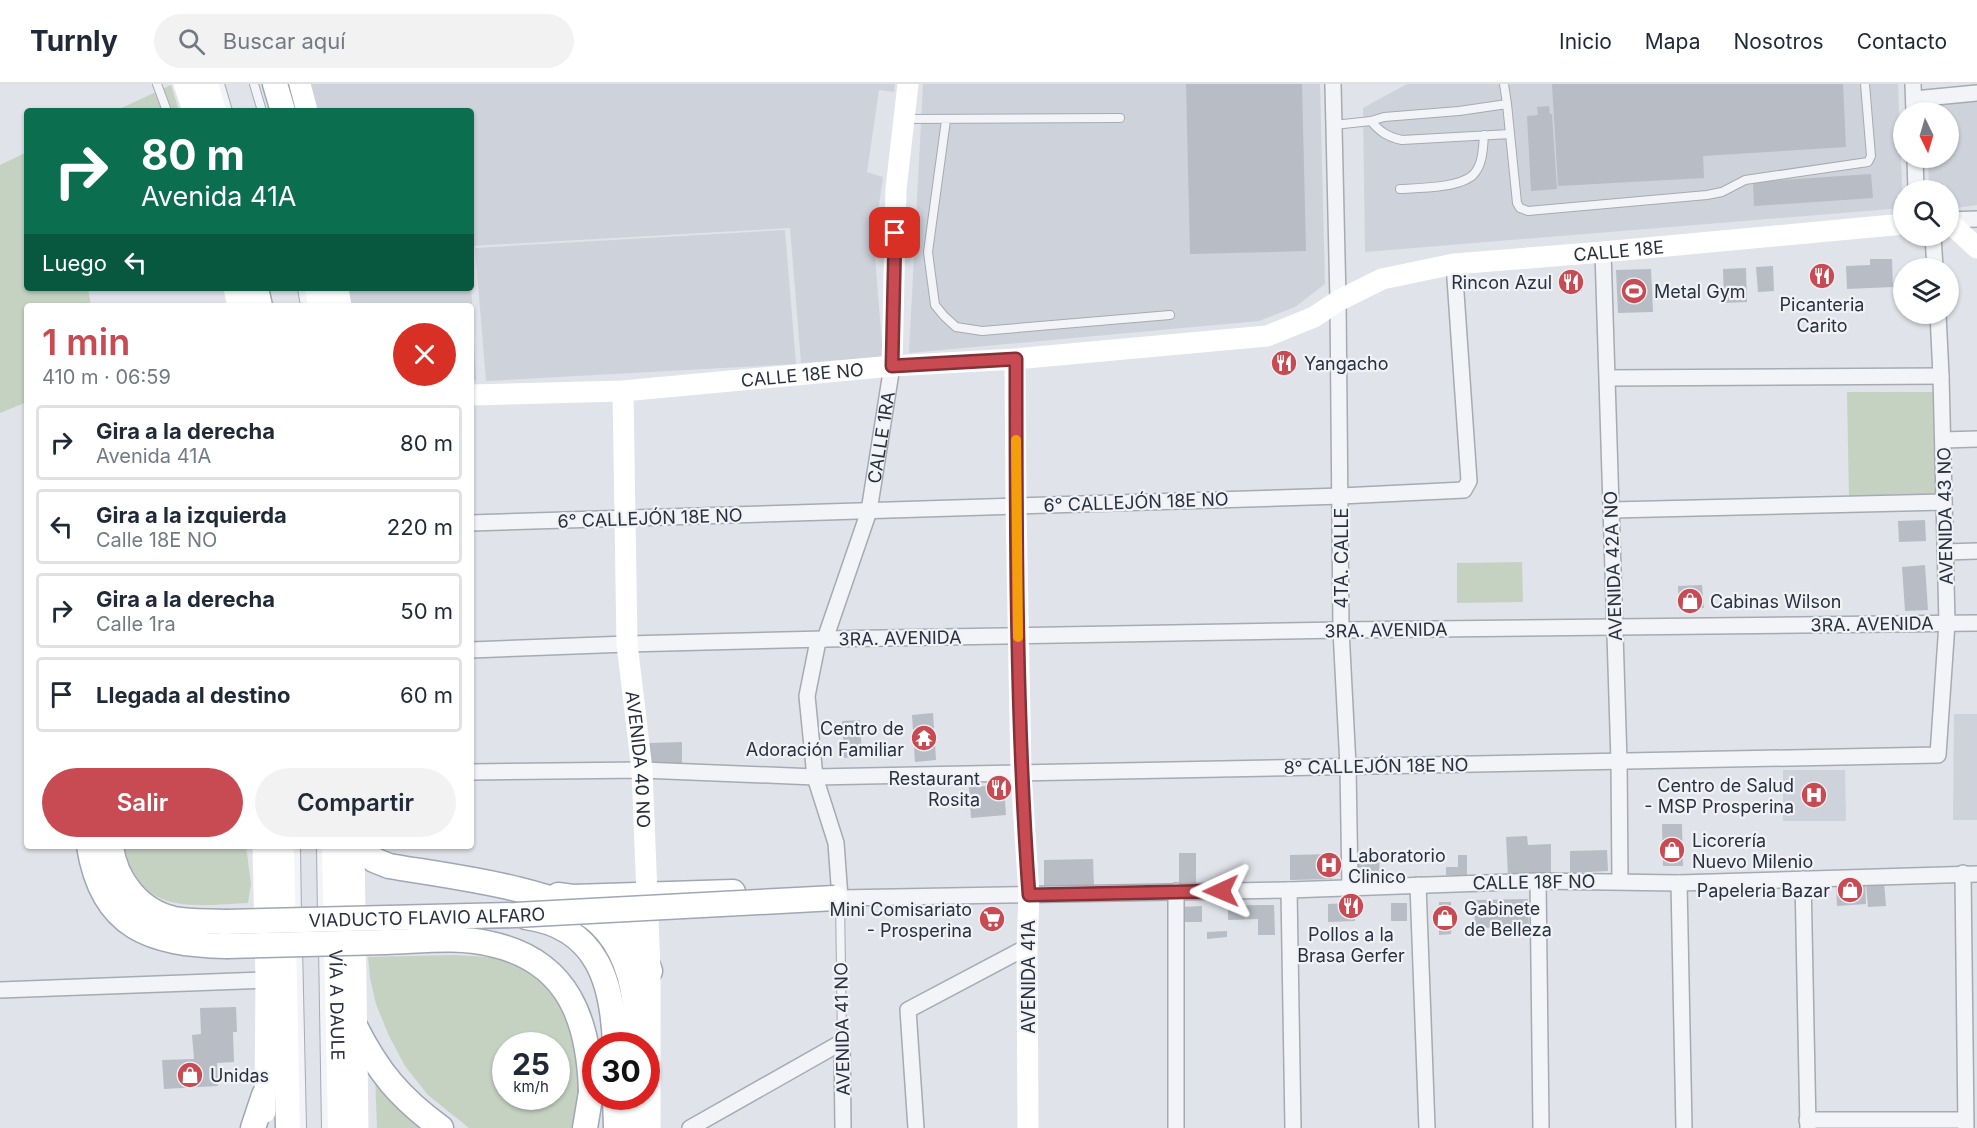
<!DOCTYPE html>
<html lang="es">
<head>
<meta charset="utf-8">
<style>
	body { margin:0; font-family:Inter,sans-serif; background:#f2f2f3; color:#1f2937; height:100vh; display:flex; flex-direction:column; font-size:22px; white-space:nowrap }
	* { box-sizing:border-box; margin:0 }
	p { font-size:20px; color:#747a83 }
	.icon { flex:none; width:33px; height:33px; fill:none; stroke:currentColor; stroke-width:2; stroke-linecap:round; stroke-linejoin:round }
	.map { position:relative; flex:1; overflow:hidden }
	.panel { position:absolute; left:24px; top:219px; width:450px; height:546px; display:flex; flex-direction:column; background:#fff; border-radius:6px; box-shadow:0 2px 4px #0004 }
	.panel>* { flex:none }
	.top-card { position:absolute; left:24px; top:24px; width:450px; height:183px; border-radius:6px; box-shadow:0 2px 4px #0004; background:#0b6e4f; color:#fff; overflow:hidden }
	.needle { width:39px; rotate:175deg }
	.fabs { position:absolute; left:1893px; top:18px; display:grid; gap:12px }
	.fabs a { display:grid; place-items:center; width:66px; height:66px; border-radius:50%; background:#fff; box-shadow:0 2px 4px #0004; font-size:30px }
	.speed { position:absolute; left:492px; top:948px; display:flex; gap:12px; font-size:30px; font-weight:700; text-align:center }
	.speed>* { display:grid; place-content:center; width:78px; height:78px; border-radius:50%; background:#fff; box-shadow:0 2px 4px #0004; line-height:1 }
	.speed small { font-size:15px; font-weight:400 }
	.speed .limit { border:9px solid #d22; background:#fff; color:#111 }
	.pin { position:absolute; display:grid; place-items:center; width:51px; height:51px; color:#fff; margin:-26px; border-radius:12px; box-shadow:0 3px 9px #0006 }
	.me { position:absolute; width:66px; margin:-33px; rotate:269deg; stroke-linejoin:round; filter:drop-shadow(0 0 4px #0008) }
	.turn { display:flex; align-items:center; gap:21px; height:126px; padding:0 18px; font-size:27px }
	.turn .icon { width:78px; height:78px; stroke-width:2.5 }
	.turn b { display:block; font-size:42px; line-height:51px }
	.then { display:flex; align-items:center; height:57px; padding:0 18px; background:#0003; gap:12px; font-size:22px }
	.round { display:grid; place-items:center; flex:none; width:63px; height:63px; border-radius:32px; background:#f2f2f3 }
	.head { display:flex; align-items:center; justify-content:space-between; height:102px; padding:0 18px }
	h1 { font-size:36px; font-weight:600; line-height:45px; color:#c84b54 }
	.button { display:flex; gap:12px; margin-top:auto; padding:12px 18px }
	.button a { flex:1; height:69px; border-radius:36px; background:#c84b54; color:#fff; font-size:24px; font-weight:600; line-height:69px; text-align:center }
	.button a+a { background:#f2f2f3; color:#1f2937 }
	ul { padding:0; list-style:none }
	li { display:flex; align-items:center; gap:18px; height:75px; margin:0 12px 9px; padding:0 6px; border:3px solid #e0e1e3; border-radius:6px }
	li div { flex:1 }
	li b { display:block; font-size:22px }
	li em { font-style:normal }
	header { display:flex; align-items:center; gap:36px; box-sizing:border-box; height:84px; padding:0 30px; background:#fff; border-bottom:2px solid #e0e1e3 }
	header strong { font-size:28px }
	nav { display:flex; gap:33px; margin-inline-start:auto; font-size:21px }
	.search { width:420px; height:54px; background:#f2f2f3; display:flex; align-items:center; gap:15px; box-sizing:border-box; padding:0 21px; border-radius:33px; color:#747a83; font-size:22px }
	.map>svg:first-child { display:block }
	.built { fill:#ced2da }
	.green { fill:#c5d2c2; fill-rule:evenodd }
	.building { fill:#b8bcc5 }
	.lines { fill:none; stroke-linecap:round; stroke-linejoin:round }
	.lane-casing { stroke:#a6aab3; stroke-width:10 }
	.street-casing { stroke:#a6aab3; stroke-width:18 }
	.primary-casing { stroke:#a0a6b4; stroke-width:27 }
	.lane { stroke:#f3f4f7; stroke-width:8 }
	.street { stroke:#f3f4f7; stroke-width:15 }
	.secondary { stroke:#fff; stroke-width:21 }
	.primary { stroke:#fff; stroke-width:24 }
	.primary-bridge-casing { stroke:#a0a6b4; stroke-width:27; stroke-linecap:butt }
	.primary-bridge { stroke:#fff; stroke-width:24 }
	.route-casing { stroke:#823137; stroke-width:15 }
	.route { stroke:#c84b54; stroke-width:10 }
	.slow { stroke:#f59e0b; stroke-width:10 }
	.labels { text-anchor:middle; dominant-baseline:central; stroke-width:4.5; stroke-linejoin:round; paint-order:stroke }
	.street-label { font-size:18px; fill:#2a303f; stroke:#f0f2f6 }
	.poi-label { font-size:18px; fill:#2a303f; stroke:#f0f2f6; text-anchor:start }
</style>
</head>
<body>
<header>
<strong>Turnly</strong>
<div class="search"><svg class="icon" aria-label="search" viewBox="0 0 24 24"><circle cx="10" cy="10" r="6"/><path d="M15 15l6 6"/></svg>Buscar aquí</div>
<nav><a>Inicio</a><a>Mapa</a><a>Nosotros</a><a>Contacto</a></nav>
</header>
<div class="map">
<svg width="1977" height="1044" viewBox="0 0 1977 1044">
	<rect width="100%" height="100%" fill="#e0e3e9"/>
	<!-- built -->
	<path class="built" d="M305,0H895L894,8L879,6L867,88L883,93L877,135L875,172L883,273L801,279L790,144L471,162V27H312Z
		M923,0H1320L1325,200L1295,223L1259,237L909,269Z
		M1407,0H1898L1903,124L1365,168L1363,24Z
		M1977,11V121L1949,125L1948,106H1929L1928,74H1948V28H1926V16Z
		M785,146L796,280L486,297L475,164Z
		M471,201L476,296H471V222H348L345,204H471Z
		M1954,630H1977V736H1953Z
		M1783,686H1845L1846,737H1783Z"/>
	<!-- green -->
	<path class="green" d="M171,1L179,27H115Z
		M27,68V204H88L91,222H27V318L0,329V81Z
		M1847,308H1938L1940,414L1849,417Z
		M1522,478L1523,518L1457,519V479Z
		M125,762H246L251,800L248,819C219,820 176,827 151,809C147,807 144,802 141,799C130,789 125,777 125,762Z
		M455,871L490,873L514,880L540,895L559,917L571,938L582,994L576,1044H469L428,1011L405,982L389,952L376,920L370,894L368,873ZM506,962H556V1012H506Z
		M375,991L433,1044H377Z"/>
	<!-- building -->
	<path class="building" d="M1186,0H1302L1306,167L1190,170Z
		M1552,0H1843L1846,63L1703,72L1704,94L1558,102Z
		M1549,22L1550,30H1552L1557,105L1531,107L1527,32L1538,31L1537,23Z
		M1871,90L1873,114L1754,122L1753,98Z
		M1870,175H1892L1893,203L1847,205L1846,182L1870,181Z
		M1773,182L1774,207L1758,208L1756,183Z
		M1746,184L1747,218L1724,219L1723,185Z
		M1651,185L1653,228L1618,229L1616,186Z
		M1581,189L1582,207L1561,208L1560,190Z
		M1925,436L1926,457L1899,458L1898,437Z
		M1925,481L1928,526L1905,527L1902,483Z
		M1702,501L1704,524L1679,526L1678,502Z
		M933,629L936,676L915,678L912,631Z
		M860,636L862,672L844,674L842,637Z
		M682,658V683H650L649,659Z
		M1004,701L1006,731L971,734L969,703Z
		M1662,740H1682L1683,782H1663Z
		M1527,752L1528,761L1551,760V789L1508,791L1506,753Z
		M1607,766L1608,787L1570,789V767Z
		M1179,769H1196V800L1179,801Z
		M1332,770V795L1290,796V771Z
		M1379,770L1380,796L1357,797L1356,771Z
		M1458,771H1467V791H1446V783H1458Z
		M1093,775L1094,802L1044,804V776Z
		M1865,797L1866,820L1837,822L1836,798Z
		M1884,798L1886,822L1868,823L1866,800Z
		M1528,815L1529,843L1475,844L1474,816Z
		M1439,818H1451V850L1439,851Z
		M1355,819V837L1328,838V820Z
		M1391,819H1407V837H1391Z
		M1258,821H1274L1275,851H1258V835L1228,836V822Z
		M1202,822V838H1181V823Z
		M1000,828L1001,842L984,843L983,829Z
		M1227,847V853L1207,855V848Z
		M236,923L237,948H233L234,978L217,979L218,1002L164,1005L162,976L194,975L192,951L201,950L200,924Z"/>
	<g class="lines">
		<!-- lane casing -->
		<g class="lane-casing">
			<path id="lane" d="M157,0L167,27
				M220,0L228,27
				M254,0L262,27
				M1507,20L1517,119L1520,124L1528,127L1707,111L1722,108L1745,96L1868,78L1871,72L1865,0
				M906,35L1120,34
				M946,36L928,168L935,221L944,232L956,243L982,247L1170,231
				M1371,37C1380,48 1388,53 1402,56L1510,50
				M1334,41L1371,37L1384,33L1459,27L1507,20L1504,0
				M1400,105C1419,104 1459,104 1473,91C1483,81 1483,64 1484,51
				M302,204L305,222
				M296,762L297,832
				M321,762L322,833
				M840,815L842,958
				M298,862L302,1044
				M323,863L326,1044"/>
		</g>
		<!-- street casing -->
		<g class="street-casing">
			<g id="street">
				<path d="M1333,0L1338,217L1341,546L1348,682L1350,803"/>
				<path d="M1913,0L1914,28"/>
				<path d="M1914,15L1977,9"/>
				<path d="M1915,74L1916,106"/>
				<path d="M1948,136L1977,135"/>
				<path d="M1933,152L1935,184"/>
				<path d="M1603,168L1619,677L1620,797"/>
				<path d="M1608,294L1941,292"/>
				<path d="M1943,356L1977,355"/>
				<path d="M1612,426L1944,418"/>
				<path d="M471,439L1341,412L1464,406L1469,397L1454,180"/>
				<path d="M1945,468L1977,467"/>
				<path id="s1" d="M825,555L869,427L892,282"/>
				<path d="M817,562L807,612L815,693L836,759L840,814L1289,806L1538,797L1679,799L1977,790"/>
				<path d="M471,566L627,560L825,555L1341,546L1977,539"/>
				<path d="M471,688L642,686L815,693L1938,671L1947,539L1941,292L1938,230"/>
				<path d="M1963,789L1966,1044"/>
				<path d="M1803,795L1808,1044"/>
				<path d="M1538,797L1541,1044"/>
				<path d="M1679,799L1684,1044"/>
				<path d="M1418,801L1427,1044"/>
				<path d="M1289,806L1293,1044"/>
				<path d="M1176,807V1044"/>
				<path d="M0,906L266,896"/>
				<path d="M1807,1036H1965"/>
				<path d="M690,1044L842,958L843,1044"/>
				<path d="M916,1044L908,926L1027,863"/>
			</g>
		</g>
		<!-- primary casing -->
		<g class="primary-casing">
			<g id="primary">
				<path d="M206,0L214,27"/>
				<path d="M275,0L283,27"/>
				<path d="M256,204L260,222"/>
				<path d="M317,204L320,222"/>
				<path d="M89,762C102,845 151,860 226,862"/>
				<path d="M111,762C115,796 139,827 174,835C191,838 209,837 226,838"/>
				<path d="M282,762L288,1044"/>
				<path id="s4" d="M334,762L340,1044"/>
				<path d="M361,762L374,776L389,782C440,791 563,805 599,839C632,870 638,918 636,962"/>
				<path d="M558,811L573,813L733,808"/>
				<path d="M601,820C631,830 640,860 650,887"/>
				<path d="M526,833C597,843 613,898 615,962"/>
				<path d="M355,942C378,988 400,1014 441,1044"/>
				<path d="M615,1012L616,1044"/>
				<path d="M253,1044L264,1011"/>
				<path d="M585,1044L591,1008"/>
				<path d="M632,1044L634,1012"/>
			</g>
		</g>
		<!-- lane -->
		<use href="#lane" class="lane"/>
		<!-- street -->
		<use href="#street" class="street"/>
		<!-- secondary -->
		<g class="secondary">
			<path d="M184,0L193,27"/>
			<path d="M300,0L307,27"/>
			<path d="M1948,137L1977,164"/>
			<path d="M234,204L238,222"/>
			<path d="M338,204L341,222"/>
			<path d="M1015,275L1016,422L1021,689L1029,811L1027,863L1028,1044"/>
			<path d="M892,282L896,105L908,0"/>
			<path id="s2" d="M623,307L627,560L642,686L647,811L650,887V1044"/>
			<path id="s3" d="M471,311L623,307L892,282L1015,275L1267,252L1314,233L1338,217L1382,195L1454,180L1603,168L1904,140"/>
			<path d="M263,762L266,896L265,1028"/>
			<path d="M354,762L358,1044"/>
		</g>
		<!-- primary -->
		<use href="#primary" class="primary"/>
		<!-- primary-bridge casing -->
		<g class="primary-bridge-casing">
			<g id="primary-bridge">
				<path id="s5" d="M226,838L515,831L835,814"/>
				<path d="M226,862C280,861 333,859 386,858C421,857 458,852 491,860C569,877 589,937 591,1008"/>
			</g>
		</g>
		<!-- primary-bridge -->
		<use href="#primary-bridge" class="primary-bridge"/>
	</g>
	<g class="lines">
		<!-- route casing -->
		<g class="route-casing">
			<path id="route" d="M895,149L892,282L1016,275C1016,453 1016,633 1029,811L1221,807"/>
		</g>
		<!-- route -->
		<use href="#route" class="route"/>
		<!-- slow -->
		<path class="slow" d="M1016,356L1018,553"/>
	</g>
	<!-- icons -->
	<defs>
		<g id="restaurant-disc" transform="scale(1.35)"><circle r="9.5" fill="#c84b54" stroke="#f0f2f6"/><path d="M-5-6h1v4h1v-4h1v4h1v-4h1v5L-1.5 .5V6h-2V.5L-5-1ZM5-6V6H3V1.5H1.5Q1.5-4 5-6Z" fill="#fff"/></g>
		<g id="stadium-disc" transform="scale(1.35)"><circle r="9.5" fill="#c84b54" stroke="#f0f2f6"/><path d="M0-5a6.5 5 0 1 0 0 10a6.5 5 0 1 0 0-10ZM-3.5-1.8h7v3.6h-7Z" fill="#fff"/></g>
		<g id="shop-disc" transform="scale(1.35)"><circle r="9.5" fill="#c84b54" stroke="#f0f2f6"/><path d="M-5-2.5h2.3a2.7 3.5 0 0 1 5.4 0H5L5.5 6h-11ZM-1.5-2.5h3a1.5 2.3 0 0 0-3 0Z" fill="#fff"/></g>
		<g id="temple-disc" transform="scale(1.35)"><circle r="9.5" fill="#c84b54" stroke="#f0f2f6"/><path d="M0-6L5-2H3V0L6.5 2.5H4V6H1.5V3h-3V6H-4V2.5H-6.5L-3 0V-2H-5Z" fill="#fff"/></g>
		<g id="hospital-disc" transform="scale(1.35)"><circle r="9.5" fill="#c84b54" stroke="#f0f2f6"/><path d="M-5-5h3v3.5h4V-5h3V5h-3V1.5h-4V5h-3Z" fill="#fff"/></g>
		<g id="supermarket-disc" transform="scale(1.35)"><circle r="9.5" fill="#c84b54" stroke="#f0f2f6"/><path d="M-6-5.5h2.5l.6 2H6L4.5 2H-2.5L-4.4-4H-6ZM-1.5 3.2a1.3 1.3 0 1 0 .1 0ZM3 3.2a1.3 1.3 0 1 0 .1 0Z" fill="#fff"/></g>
	</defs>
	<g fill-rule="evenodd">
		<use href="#restaurant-disc" x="1822" y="192"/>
		<use href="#restaurant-disc" x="1571" y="198"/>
		<use href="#stadium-disc" x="1634" y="207"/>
		<use href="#restaurant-disc" x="1284" y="279"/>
		<use href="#shop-disc" x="1690" y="517"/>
		<use href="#temple-disc" x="924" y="654"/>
		<use href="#restaurant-disc" x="999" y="704"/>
		<use href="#hospital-disc" x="1814" y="711"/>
		<use href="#shop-disc" x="1672" y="766"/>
		<use href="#hospital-disc" x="1329" y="781"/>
		<use href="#shop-disc" x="1850" y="806"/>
		<use href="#restaurant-disc" x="1351" y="822"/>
		<use href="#shop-disc" x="1445" y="834"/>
		<use href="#supermarket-disc" x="992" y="835"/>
		<use href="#shop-disc" x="190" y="991"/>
	</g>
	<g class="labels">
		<!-- street labels -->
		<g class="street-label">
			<text stroke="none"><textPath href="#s3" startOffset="1166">CALLE 18E</textPath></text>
			<text stroke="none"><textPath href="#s3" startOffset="332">CALLE 18E NO</textPath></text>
			<text stroke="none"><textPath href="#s1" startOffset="210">CALLE 1RA</textPath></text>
			<text transform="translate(1136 418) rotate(-2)">6° CALLEJÓN 18E NO</text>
			<text transform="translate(1945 432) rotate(-91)">AVENIDA 43 NO</text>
			<text transform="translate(650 434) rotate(-2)">6° CALLEJÓN 18E NO</text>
			<text transform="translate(1341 474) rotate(-90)">4TA. CALLE</text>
			<text transform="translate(1613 482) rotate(-92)">AVENIDA 42A NO</text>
			<text transform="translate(1872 540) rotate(-1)">3RA. AVENIDA</text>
			<text transform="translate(1386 546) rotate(-1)">3RA. AVENIDA</text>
			<text transform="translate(900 554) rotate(-1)">3RA. AVENIDA</text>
			<text stroke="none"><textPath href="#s2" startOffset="369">AVENIDA 40 NO</textPath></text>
			<text transform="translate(1376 682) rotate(-1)">8° CALLEJÓN 18E NO</text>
			<text transform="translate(1534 798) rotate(-1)">CALLE 18F NO</text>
			<text stroke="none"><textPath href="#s5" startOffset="201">VIADUCTO FLAVIO ALFARO</textPath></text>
			<text transform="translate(1028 893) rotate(-90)">AVENIDA 41A</text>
			<text stroke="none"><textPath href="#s4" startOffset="159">VÍA A DAULE</textPath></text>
			<text transform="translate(842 945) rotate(-91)">AVENIDA 41 NO</text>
		</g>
		<!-- poi labels -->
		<g class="poi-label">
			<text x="1552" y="198" text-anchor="end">Rincon Azul</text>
			<text x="1654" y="207">Metal Gym</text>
			<text x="1822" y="220" text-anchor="middle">Picanteria<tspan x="1822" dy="21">Carito</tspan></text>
			<text x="1304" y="279">Yangacho</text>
			<text x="1710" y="517">Cabinas Wilson</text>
			<text x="904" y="644" text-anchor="end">Centro de<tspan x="904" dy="21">Adoración Familiar</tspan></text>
			<text x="980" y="694" text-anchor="end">Restaurant<tspan x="980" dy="21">Rosita</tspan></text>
			<text x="1794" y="701" text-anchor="end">Centro de Salud<tspan x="1794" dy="21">- MSP Prosperina</tspan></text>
			<text x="1692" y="756">Licorería<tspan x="1692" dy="21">Nuevo Milenio</tspan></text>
			<text x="1348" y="771">Laboratorio<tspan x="1348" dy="21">Clinico</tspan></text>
			<text x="1830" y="806" text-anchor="end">Papeleria Bazar</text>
			<text x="1464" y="824">Gabinete<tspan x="1464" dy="21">de Belleza</tspan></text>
			<text x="972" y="825" text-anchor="end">Mini Comisariato<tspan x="972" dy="21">- Prosperina</tspan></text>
			<text x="1351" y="850" text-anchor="middle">Pollos a la<tspan x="1351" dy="21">Brasa Gerfer</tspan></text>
			<text x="210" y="991">Unidas</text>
		</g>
	</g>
</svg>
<div class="fabs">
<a><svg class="needle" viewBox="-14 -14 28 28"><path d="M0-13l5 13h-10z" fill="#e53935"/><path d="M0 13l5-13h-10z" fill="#747a83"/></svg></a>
<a><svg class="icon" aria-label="search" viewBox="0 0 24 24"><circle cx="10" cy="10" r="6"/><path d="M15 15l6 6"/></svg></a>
<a><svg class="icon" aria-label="layers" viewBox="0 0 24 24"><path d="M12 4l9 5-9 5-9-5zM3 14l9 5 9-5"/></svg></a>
</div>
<div class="speed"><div>25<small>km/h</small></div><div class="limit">30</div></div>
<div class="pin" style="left:895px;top:149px;background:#d93025"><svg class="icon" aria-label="arrive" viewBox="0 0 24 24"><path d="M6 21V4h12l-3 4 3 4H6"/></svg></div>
<svg class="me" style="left:1221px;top:807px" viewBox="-20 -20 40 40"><path d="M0-17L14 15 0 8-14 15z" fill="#c84b54" stroke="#fff" stroke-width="4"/></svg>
<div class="top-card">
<div class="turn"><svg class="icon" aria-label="right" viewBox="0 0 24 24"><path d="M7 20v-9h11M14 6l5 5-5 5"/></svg><div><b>80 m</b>Avenida 41A</div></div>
<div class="then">Luego<svg class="icon" aria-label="left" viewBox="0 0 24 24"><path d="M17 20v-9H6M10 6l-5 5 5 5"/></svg></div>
</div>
<section class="panel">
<div class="head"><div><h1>1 min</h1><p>410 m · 06:59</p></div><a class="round" style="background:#d93025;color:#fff"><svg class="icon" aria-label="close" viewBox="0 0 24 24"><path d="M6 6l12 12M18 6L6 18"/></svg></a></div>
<ul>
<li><svg class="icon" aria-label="right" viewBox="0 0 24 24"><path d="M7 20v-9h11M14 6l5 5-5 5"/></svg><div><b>Gira a la derecha</b><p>Avenida 41A</p></div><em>80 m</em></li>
<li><svg class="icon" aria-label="left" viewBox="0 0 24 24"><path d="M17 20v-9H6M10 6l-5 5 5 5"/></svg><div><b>Gira a la izquierda</b><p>Calle 18E NO</p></div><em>220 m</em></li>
<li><svg class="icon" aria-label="right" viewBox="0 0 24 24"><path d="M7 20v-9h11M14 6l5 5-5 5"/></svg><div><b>Gira a la derecha</b><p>Calle 1ra</p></div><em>50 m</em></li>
<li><svg class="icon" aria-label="arrive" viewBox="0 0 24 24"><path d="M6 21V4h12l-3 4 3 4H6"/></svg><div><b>Llegada al destino</b></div><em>60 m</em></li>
</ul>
<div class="button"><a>Salir</a><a>Compartir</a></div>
</section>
</div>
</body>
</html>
